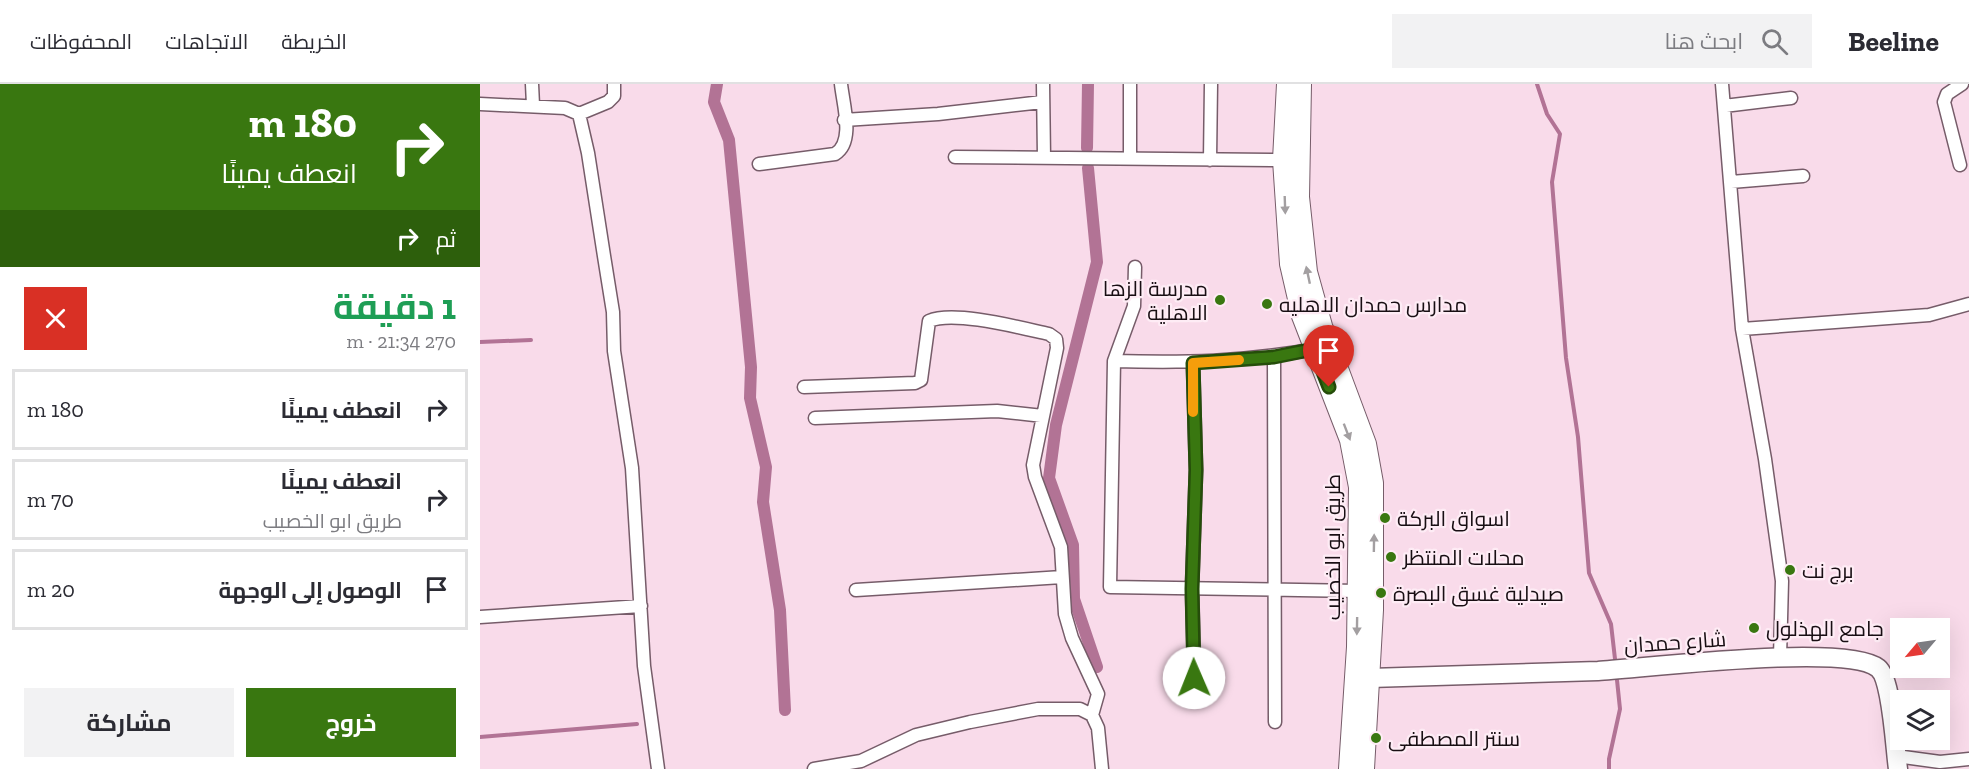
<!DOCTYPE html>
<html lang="ar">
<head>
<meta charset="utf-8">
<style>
	body { margin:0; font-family:"Zilla Slab",Cairo,serif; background:#f2f2f3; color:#2b2b33; direction:rtl; height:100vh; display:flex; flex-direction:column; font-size:22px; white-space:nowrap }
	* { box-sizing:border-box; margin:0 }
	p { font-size:20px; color:#7c7c81 }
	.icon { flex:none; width:33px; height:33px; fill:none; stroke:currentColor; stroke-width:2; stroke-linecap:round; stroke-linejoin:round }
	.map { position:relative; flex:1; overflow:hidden; direction:ltr }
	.panel { display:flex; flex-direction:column; background:#fff; width:480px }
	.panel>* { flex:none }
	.banner { background:#397710; color:#fff; overflow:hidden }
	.needle { width:39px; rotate:241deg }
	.buttons { position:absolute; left:1410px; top:534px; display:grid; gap:12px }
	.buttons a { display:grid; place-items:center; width:60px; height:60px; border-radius:0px; background:#fff; box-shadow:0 6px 24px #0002; font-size:30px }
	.pin { position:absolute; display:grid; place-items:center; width:51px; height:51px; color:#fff; margin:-62px -26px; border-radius:50% 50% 50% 0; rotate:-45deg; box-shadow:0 0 6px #0007 }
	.pin .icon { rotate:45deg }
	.me { position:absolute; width:66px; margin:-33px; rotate:359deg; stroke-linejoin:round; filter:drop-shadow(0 0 4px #0008) }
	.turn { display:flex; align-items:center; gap:21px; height:126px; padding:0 24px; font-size:27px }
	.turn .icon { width:78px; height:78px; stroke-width:2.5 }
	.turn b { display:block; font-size:42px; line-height:51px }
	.then { display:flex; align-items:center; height:57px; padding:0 24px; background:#0003; gap:12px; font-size:22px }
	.round { display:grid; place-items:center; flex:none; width:63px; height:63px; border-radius:0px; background:#f2f2f3 }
	.overview { display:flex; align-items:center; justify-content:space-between; height:102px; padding:0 24px }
	h1 { font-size:36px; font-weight:700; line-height:45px; color:#1e9e55 }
	.primary-button { display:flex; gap:12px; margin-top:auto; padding:12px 24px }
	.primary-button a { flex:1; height:69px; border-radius:0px; background:#397710; color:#fff; font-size:24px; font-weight:700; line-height:69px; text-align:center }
	.primary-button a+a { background:#f2f2f3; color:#2b2b33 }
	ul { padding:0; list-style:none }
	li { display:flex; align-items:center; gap:18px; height:81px; margin:0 12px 9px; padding:0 12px; border:3px solid #e1e1e2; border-radius:0px }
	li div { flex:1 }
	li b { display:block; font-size:22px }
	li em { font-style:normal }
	header { display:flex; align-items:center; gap:36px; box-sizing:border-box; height:84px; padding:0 30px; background:#fff; border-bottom:2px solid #e1e1e2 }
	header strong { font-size:28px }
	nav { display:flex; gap:33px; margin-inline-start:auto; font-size:21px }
	.search { width:420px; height:54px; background:#f2f2f3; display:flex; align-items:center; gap:15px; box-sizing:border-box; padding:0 21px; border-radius:0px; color:#7c7c81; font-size:22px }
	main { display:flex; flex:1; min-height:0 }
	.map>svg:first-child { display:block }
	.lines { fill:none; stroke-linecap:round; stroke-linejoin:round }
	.stream { stroke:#b27395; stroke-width:4 }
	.canal { stroke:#b27395; stroke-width:12 }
	.street-casing { stroke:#765c69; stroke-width:15 }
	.secondary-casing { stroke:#765c69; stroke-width:21 }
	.primary-casing { stroke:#765c69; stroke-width:22 }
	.street { stroke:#fff; stroke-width:12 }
	.secondary { stroke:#fff; stroke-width:18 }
	.primary { stroke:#fff; stroke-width:20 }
	.oneway { fill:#a39fa1 }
	.route-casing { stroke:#254d0a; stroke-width:15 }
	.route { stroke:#397710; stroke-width:10 }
	.slow { stroke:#f59e0b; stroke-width:10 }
	.poi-dot { fill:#397710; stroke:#feecf5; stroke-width:2 }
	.labels { text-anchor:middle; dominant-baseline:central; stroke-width:4.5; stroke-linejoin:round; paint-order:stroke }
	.poi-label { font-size:21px; fill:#180e13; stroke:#feecf5; text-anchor:start }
	.street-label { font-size:21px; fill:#180e13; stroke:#feecf5 }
</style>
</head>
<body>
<header>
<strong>Beeline</strong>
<div class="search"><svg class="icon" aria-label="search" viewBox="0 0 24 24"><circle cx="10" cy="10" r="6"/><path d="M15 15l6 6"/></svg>ابحث هنا</div>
<nav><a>الخريطة</a><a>الاتجاهات</a><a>المحفوظات</a></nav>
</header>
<main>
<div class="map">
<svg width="1489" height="685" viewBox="0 0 1489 685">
	<rect width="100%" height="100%" fill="#f9dbea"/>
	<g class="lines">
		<!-- stream -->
		<path class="stream" d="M1057,0L1067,30L1080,50L1072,98L1086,274L1098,353L1109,489L1131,540L1135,575
			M0,258L51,256
			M0,653L157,640
			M1129,685V675L1140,625L1137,596"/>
		<!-- canal -->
		<path class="canal" d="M237,0L234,18L249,56L271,283L270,314L286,383L283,418L300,526L305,626
			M607,64L608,0
			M608,84L617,178L576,341L569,394L593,461L594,515L617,583"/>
		<!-- street casing -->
		<g class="street-casing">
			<path id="street" d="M52,0L53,21
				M563,0L564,73
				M650,0V75
				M1242,0L1262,245L1285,375L1302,497L1300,573
				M0,20L85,24L99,30L108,69L124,172L133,228L134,267L152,384L164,582L178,685
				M1244,22L1311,14
				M99,30L128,18L134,12V0
				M364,36L458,30L562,18
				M475,73L803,76
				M730,76L731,0
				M279,80L355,70C375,58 363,20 361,0
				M1480,81L1464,18L1467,10L1482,0
				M1251,98L1323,92
				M655,183L654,222L634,277L630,503L878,507
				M1262,245L1449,231L1489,220
				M794,273L795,638
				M634,277C701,279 767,278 834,265
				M713,279L716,386L712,505L715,616
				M324,303L435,299L441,296L449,237C474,226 541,244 569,250L576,255L577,264L553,381L555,393L581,463L585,530L592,554L618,610L612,631
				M335,334L517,327L563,332
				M376,506L582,493
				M0,533L161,522
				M1416,672L1460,678L1489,675
				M334,685L381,677L436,651L490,638L558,625H600L612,631L618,644L622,685"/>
		</g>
		<!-- secondary casing -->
		<g class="secondary-casing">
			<path id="secondary" d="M890,594C966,592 1042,590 1118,587C1166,584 1367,559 1398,584C1412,595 1415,665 1418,685"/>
		</g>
		<!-- primary casing -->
		<g class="primary-casing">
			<path id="primary" d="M807,0L803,76L810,180L822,232L870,356L879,403L877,563L869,685
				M821,0L819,113L827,188L842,242L886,360L893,399V526L884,685"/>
		</g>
		<!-- street -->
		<use href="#street" class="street"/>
		<!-- secondary -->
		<use href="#secondary" class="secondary"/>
		<!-- primary -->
		<use href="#primary" class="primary"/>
	</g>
	<!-- one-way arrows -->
	<defs><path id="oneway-solid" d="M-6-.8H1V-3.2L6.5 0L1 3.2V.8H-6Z" transform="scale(1.5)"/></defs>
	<g class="oneway">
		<use href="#oneway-solid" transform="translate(805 121) rotate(88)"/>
		<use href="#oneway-solid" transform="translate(828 191) rotate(-102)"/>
		<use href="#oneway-solid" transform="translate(867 348) rotate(69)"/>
		<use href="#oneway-solid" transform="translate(894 459) rotate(-89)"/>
		<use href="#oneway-solid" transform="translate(877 542) rotate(91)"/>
	</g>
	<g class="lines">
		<!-- route casing -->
		<g class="route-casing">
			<path id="route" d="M714,594L712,505L716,386L713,279L794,273L834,265L849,303"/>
		</g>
		<!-- route -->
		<use href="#route" class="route"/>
		<!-- slow -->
		<path class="slow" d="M713,328V279L759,276"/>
	</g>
	<!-- markers -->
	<g class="poi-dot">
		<circle cx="740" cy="216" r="6"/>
		<circle cx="787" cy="220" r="6"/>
		<circle cx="905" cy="434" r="6"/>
		<circle cx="911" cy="473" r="6"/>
		<circle cx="1310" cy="486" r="6"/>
		<circle cx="901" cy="509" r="6"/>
		<circle cx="1274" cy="544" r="6"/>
		<circle cx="896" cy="654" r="6"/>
	</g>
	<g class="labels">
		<!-- poi labels -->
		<g class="poi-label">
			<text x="728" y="204" text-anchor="end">مدرسة الزها<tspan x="728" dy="24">الاهلية</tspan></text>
			<text x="799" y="220">مدارس حمدان الاهليه</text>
			<text x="917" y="434">اسواق البركة</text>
			<text x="923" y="473">محلات المنتظر</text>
			<text x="1322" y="486">برج نت</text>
			<text x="913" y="509">صيدلية غسق البصرة</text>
			<text x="1286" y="544">جامع الهذلول</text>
			<text x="908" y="654">سنتر المصطفى</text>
		</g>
		<!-- street labels -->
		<g class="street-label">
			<text transform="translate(852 463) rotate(-90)">طريق ابو الخصيب</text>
			<text transform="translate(1195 558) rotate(-4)">شارع حمدان</text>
		</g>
	</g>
</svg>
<div class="buttons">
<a><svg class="needle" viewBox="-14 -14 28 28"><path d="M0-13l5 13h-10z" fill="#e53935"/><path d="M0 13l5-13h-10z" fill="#7c7c81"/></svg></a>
<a><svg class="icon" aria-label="layers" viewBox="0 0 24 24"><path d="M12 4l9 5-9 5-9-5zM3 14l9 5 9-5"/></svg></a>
</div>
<div class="pin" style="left:849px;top:303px;background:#d93025"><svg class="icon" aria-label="arrive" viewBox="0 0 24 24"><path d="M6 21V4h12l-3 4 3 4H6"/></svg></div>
<svg class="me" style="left:714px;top:594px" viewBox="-20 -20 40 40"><circle r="19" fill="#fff"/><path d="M0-13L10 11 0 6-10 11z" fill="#397710"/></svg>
</div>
<section class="panel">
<div class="banner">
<div class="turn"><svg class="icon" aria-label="right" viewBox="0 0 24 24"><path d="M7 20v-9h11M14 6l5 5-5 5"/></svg><div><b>180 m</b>انعطف يمينًا</div></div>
<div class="then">ثم<svg class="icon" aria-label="right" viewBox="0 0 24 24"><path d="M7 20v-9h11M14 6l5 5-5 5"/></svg></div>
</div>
<div class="overview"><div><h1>1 دقيقة</h1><p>270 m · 21:34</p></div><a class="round" style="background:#d93025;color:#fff"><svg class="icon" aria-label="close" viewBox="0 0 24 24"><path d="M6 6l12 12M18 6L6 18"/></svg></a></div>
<ul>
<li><svg class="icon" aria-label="right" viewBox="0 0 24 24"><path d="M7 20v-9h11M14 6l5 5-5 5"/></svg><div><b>انعطف يمينًا</b></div><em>180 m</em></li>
<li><svg class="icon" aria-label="right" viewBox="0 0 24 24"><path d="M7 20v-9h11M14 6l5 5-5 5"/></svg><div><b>انعطف يمينًا</b><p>طريق ابو الخصيب</p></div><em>70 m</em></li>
<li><svg class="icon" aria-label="arrive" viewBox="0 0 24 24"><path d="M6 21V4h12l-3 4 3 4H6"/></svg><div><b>الوصول إلى الوجهة</b></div><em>20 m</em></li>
</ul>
<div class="primary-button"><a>خروج</a><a>مشاركة</a></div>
</section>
</main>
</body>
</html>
